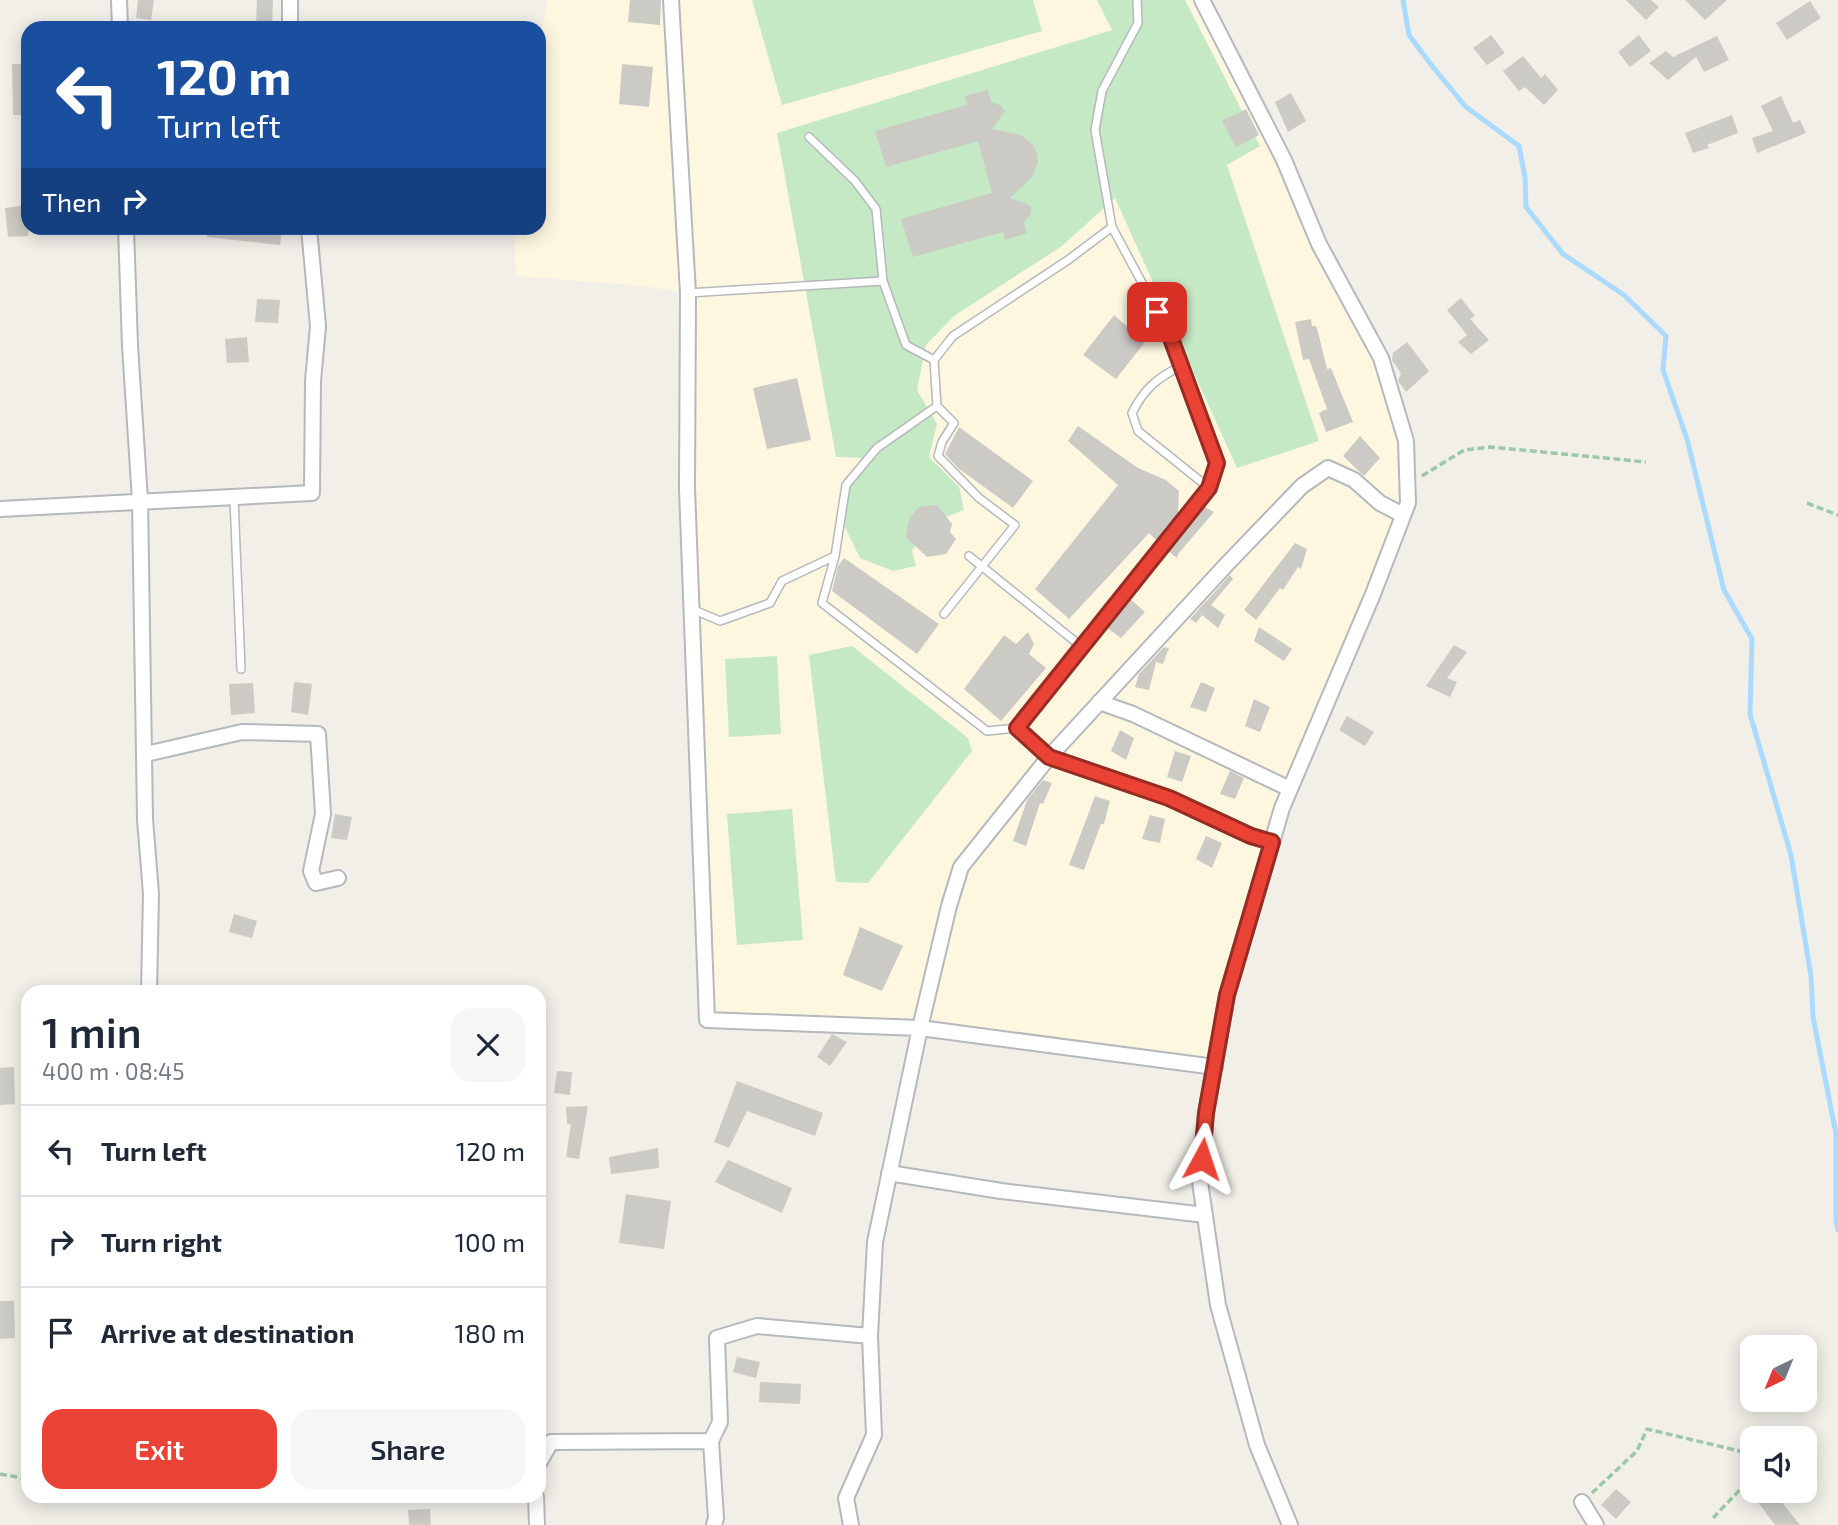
<!DOCTYPE html>
<html lang="en">
<head>
<meta charset="utf-8">
<style>
	body { margin:0; font-family:"Exo 2",sans-serif; background:#f6f6f7; color:#1f2937; height:100vh; display:flex; flex-direction:column; font-size:26px; white-space:nowrap }
	* { box-sizing:border-box; margin:0 }
	p { font-size:23px; color:#747a83 }
	.icon { flex:none; width:38px; height:38px; fill:none; stroke:currentColor; stroke-width:2; stroke-linecap:round; stroke-linejoin:round }
	.map { position:relative; flex:1; overflow:hidden }
	.sheet { position:absolute; left:21px; top:985px; width:525px; height:518px; display:flex; flex-direction:column; background:#fff; border-radius:21px; box-shadow:0 4px 18px #0003 }
	.sheet>* { flex:none }
	.banner { position:absolute; left:21px; top:21px; width:525px; height:214px; border-radius:21px; box-shadow:0 4px 18px #0003; background:#1a4fa0; color:#fff; overflow:hidden }
	.needle { width:46px; rotate:223deg }
	.tools { position:absolute; left:1740px; top:1335px; display:grid; gap:14px }
	.tools a { display:grid; place-items:center; width:77px; height:77px; border-radius:14px; background:#fff; box-shadow:0 4px 18px #0003; font-size:35px }
	.pin { position:absolute; display:grid; place-items:center; width:60px; height:60px; color:#fff; margin:-30px; border-radius:14px; box-shadow:0 4px 10px #0006 }
	.me { position:absolute; width:77px; margin:-38px; rotate:5deg; stroke-linejoin:round; filter:drop-shadow(0 0 5px #0008) }
	.turn { display:flex; align-items:center; gap:24px; height:147px; padding:0 21px; font-size:32px }
	.turn .icon { width:91px; height:91px; stroke-width:2.5 }
	.turn b { display:block; font-size:49px; line-height:60px }
	.then { display:flex; align-items:center; height:66px; padding:0 21px; background:#0003; gap:14px; font-size:26px }
	.round { display:grid; place-items:center; flex:none; width:74px; height:74px; border-radius:21px; background:#f6f6f7 }
	.head { display:flex; align-items:center; justify-content:space-between; height:119px; padding:0 21px }
	h1 { font-size:42px; font-weight:600; line-height:52px }
	.button { display:flex; gap:14px; margin-top:auto; padding:14px 21px }
	.button a { flex:1; height:80px; border-radius:21px; background:#ea4335; color:#fff; font-size:28px; font-weight:600; line-height:80px; text-align:center }
	.button a+a { background:#f6f6f7; color:#1f2937 }
	ul { padding:0; list-style:none }
	li { display:flex; align-items:center; gap:21px; height:91px; padding:0 21px; border-top:2px solid #e0e1e3 }
	li div { flex:1 }
	li b { display:block; font-size:26px }
	li em { font-style:normal }
	.map>svg:first-child { display:block }
	.commercial { fill:#fef7e0 }
	.green { fill:#c5e8c5 }
	.lines { fill:none; stroke-linecap:round; stroke-linejoin:round }
	.stream { stroke:#aadaff; stroke-width:5 }
	.building { fill:#cccac5 }
	.lane-casing { stroke:#b5b8bc; stroke-width:10 }
	.street-casing { stroke:#b5b8bc; stroke-width:18 }
	.path { stroke:#9cc7a9; stroke-width:3.5; stroke-dasharray:7 3.5; stroke-linecap:butt }
	.lane { stroke:#fff; stroke-width:7 }
	.street { stroke:#fff; stroke-width:14 }
	.route-casing { stroke:#982c22; stroke-width:18 }
	.route { stroke:#ea4335; stroke-width:12 }
</style>
</head>
<body>
<div class="map">
<svg width="1838" height="1525" viewBox="0 0 1838 1525">
	<rect width="100%" height="100%" fill="#f1efe8"/>
	<!-- commercial -->
	<path class="commercial" d="M548,0H1202L1381,358L1406,441L1403,515L1366,589L1343,666L1290,789L1215,1067L1049,1045L707,1020L688,293L644,286L516,276L513,228H539V45Z"/>
	<!-- green -->
	<path class="green" d="M752,0H1033L1042,31L782,105Z
		M1097,0H1185L1260,146L1227,165L1319,441L1237,468L1115,198L1062,246L954,316L926,345L917,390L937,424L929,457L959,487L964,510L928,524L912,551L916,566L893,571L860,558L841,519L847,481L865,458L836,457L777,133L1112,30Z
		M852,646L968,738L972,751L868,883L836,882L809,655Z
		M777,656L781,734L729,737L725,659Z
		M792,809L803,940L737,945L727,814Z"/>
	<g class="lines">
		<!-- stream -->
		<path class="stream" d="M1403,0L1409,35L1432,66L1466,107L1519,146L1525,177L1526,207L1563,254L1624,295L1666,336L1663,370L1687,439L1724,590L1752,639L1750,714L1791,855L1811,976L1813,1017L1836,1134V1221L1838,1230"/>
	</g>
	<!-- building -->
	<path class="building" d="M138,0H154L151,20L136,18Z
		M257,0H273L272,28L256,26Z
		M630,0H661L660,25L628,22Z
		M1626,0H1651L1659,7L1646,20Z
		M1685,0H1727L1705,20Z
		M1810,1L1821,18L1787,40L1776,23Z
		M1491,35L1505,53L1487,65L1473,48Z
		M1639,35L1651,51L1630,67L1618,52Z
		M1717,36L1729,60L1704,72L1696,57L1668,80L1649,63L1666,51L1673,57Z
		M1523,56L1541,78L1545,74L1558,90L1544,105L1525,87L1519,91L1503,71Z
		M12,64H28V115H13Z
		M622,64L653,67L649,107L619,104Z
		M988,90L991,102L1000,105L1005,111L992,129L1021,135L1034,146L1037,154L1038,162L1032,177L1010,198L1031,206V214L1024,222L1027,233L1005,240L1003,232L913,257L901,219L992,193L978,141L886,167L875,131L967,105L965,96Z
		M1291,93L1306,121L1288,132L1275,102Z
		M1781,96L1793,123L1800,120L1806,133L1757,153L1752,138L1773,131L1761,106Z
		M1246,109L1259,135L1236,147L1222,121Z
		M1732,115L1738,133L1707,145L1709,148L1693,153L1685,133Z
		M27,205L28,236L8,237L5,208Z
		M208,228H282L280,245L207,237Z
		M1461,298L1475,316L1470,319L1489,340L1471,354L1458,342L1467,335L1447,310Z
		M257,299L280,300L278,323L255,322Z
		M1114,315L1145,342L1116,379L1083,355Z
		M1311,319L1312,326H1316L1318,332L1327,369L1331,368L1353,422L1326,432L1319,413L1327,409L1309,359L1303,360L1295,322Z
		M247,337L249,362L227,363L225,339Z
		M1407,342L1429,371L1406,392L1398,381L1401,373L1392,360L1393,353Z
		M797,378L811,440L767,449L753,388Z
		M1078,426L1138,468L1166,480L1179,491L1178,516L1158,542L1149,533L1069,619L1035,589L1118,485L1068,441Z
		M959,427L1033,481L1013,508L958,468L945,454Z
		M1360,436L1380,458L1364,476L1343,456Z
		M937,505L952,524L950,532L956,539L946,554L927,557L906,537L909,519L919,507Z
		M1203,506L1214,512L1178,554L1177,558L1167,550Z
		M1295,543L1307,549L1301,569L1298,567L1283,590L1280,588L1256,620L1244,610Z
		M844,558L939,624L917,654L832,591L838,566Z
		M1230,575L1233,579L1211,605L1225,615L1218,628L1202,615L1196,623L1190,619Z
		M1129,598L1145,612L1121,638L1106,627Z
		M1259,627L1292,649L1284,661L1254,641Z
		M1028,632L1034,644L1029,654L1046,668L1001,721L964,689L1004,635L1016,644Z
		M1454,645L1467,652L1447,678L1457,682L1450,697L1426,686Z
		M1164,647L1169,648L1163,664L1156,662L1149,690L1135,687L1139,674Z
		M294,682L312,684L308,715L291,712Z
		M1201,682L1215,688L1206,712L1190,707Z
		M253,683L255,713L231,715L229,684Z
		M1254,699L1270,707L1260,732L1245,726Z
		M1347,716L1374,732L1365,746L1339,730Z
		M1120,730L1134,738L1126,760L1111,751Z
		M1175,751L1191,756L1182,782L1167,777Z
		M1230,771L1244,778L1235,799L1220,794Z
		M1043,780L1052,783L1043,804L1040,803L1026,846L1013,841L1027,800Z
		M1095,796L1110,801L1104,824H1101L1084,870L1069,865Z
		M335,814L352,817L347,840L331,838Z
		M1150,815L1165,819L1160,843L1142,839Z
		M1206,836L1222,843L1212,868L1196,859Z
		M234,914L257,921L252,938L229,932Z
		M860,927L903,946L882,991L843,975Z
		M832,1034L847,1042L830,1066L817,1057Z
		M14,1067L15,1104L0,1105V1068Z
		M557,1071L572,1072L570,1095L554,1093Z
		M737,1081L823,1113L815,1136L747,1111L729,1148L714,1142Z
		M588,1106L579,1159L566,1157L571,1124H567L566,1107Z
		M658,1148L659,1168L611,1174L609,1157Z
		M728,1160L792,1188L782,1213L715,1182Z
		M626,1194L671,1201L664,1249L619,1243Z
		M0,1301H14L15,1338L0,1339Z
		M737,1357L760,1362L756,1378L733,1372Z
		M760,1382L801,1384L800,1404L759,1402Z
		M1616,1489L1631,1502L1616,1519L1601,1505Z
		M1761,1491H1773L1800,1525H1775L1754,1497Z
		M430,1509L431,1525H409L408,1510Z"/>
	<g class="lines">
		<!-- lane casing -->
		<g class="lane-casing">
			<path id="lane" d="M809,137L855,181L876,209L883,281L906,345L934,360
				M1112,227L1095,130L1102,91L1138,23L1137,0
				M688,293L883,281
				M1181,366C1157,378 1144,389 1132,413L1138,431L1209,488
				M234,498L241,669
				M835,556L822,603L987,731L1017,728
				M969,556L1082,647
				M692,609L720,621L770,603L782,581L835,556L846,485L877,448L937,406
				M944,614L1015,525L979,498L938,456L942,442L954,423L937,406L934,360L953,336L1068,260L1112,227L1169,333L1181,366L1217,463L1209,488L1017,728L1049,757"/>
		</g>
		<!-- street casing -->
		<g class="street-casing">
			<path id="street" d="M119,0L120,28
				M671,0L688,293L687,489L707,1020L920,1028L875,1242L870,1336L874,1435L846,1498L851,1525
				M1202,0L1284,160L1319,244L1381,358L1406,441L1408,503L1373,594L1282,808L1227,995L1206,1113L1200,1182L1218,1305L1257,1445L1290,1525
				M290,28V0
				M126,228L130,346L140,500L145,819L151,894L149,992
				M0,509L312,493L313,381L318,326L309,228
				M1099,702L1133,714L1290,789
				M146,754L242,732L318,734L323,814L311,871L316,883L338,878
				M1049,757L961,867L949,906L920,1028L1215,1067
				M1272,842L1251,836L1169,798L1049,757L1227,564L1302,486L1328,468L1354,480L1380,503L1403,515
				M889,1173L1001,1191L1205,1215
				M539,1463L551,1442L711,1441
				M536,1496L537,1525
				M1582,1502L1596,1525
				M714,1525L716,1518L711,1441L720,1422L717,1338L757,1326L870,1336"/>
		</g>
		<!-- path -->
		<path class="path" d="M1422,476L1464,450L1490,447L1646,462
			M1807,503L1838,515
			M0,1474L28,1479
			M1592,1493L1637,1451L1647,1429L1752,1454
			M440,1496L491,1501L500,1496
			M1713,1518L1752,1477"/>
		<!-- lane -->
		<use href="#lane" class="lane"/>
		<!-- street -->
		<use href="#street" class="street"/>
	</g>
	<g class="lines">
		<!-- route casing -->
		<g class="route-casing">
			<path id="route" d="M1157,312L1169,333L1217,463L1209,488L1017,728L1049,757L1169,798L1251,836L1272,842L1227,995L1206,1113L1202,1159"/>
		</g>
		<!-- route -->
		<use href="#route" class="route"/>
	</g>
</svg>
<div class="tools">
<a><svg class="needle" viewBox="-14 -14 28 28"><path d="M0-13l5 13h-10z" fill="#e53935"/><path d="M0 13l5-13h-10z" fill="#747a83"/></svg></a>
<a><svg class="icon" aria-label="sound" viewBox="0 0 24 24"><path d="M4 9h4l5-4v14l-5-4H4zM17 9q2 3 0 6"/></svg></a>
</div>
<div class="pin" style="left:1157px;top:312px;background:#d93025"><svg class="icon" aria-label="arrive" viewBox="0 0 24 24"><path d="M6 21V4h12l-3 4 3 4H6"/></svg></div>
<svg class="me" style="left:1202px;top:1159px" viewBox="-20 -20 40 40"><path d="M0-17L14 15 0 8-14 15z" fill="#ea4335" stroke="#fff" stroke-width="4"/></svg>
<div class="banner">
<div class="turn"><svg class="icon" aria-label="left" viewBox="0 0 24 24"><path d="M17 20v-9H6M10 6l-5 5 5 5"/></svg><div><b>120 m</b>Turn left</div></div>
<div class="then">Then<svg class="icon" aria-label="right" viewBox="0 0 24 24"><path d="M7 20v-9h11M14 6l5 5-5 5"/></svg></div>
</div>
<section class="sheet">
<div class="head"><div><h1>1 min</h1><p>400 m · 08:45</p></div><a class="round"><svg class="icon" aria-label="close" viewBox="0 0 24 24"><path d="M6 6l12 12M18 6L6 18"/></svg></a></div>
<ul>
<li><svg class="icon" aria-label="left" viewBox="0 0 24 24"><path d="M17 20v-9H6M10 6l-5 5 5 5"/></svg><div><b>Turn left</b></div><em>120 m</em></li>
<li><svg class="icon" aria-label="right" viewBox="0 0 24 24"><path d="M7 20v-9h11M14 6l5 5-5 5"/></svg><div><b>Turn right</b></div><em>100 m</em></li>
<li><svg class="icon" aria-label="arrive" viewBox="0 0 24 24"><path d="M6 21V4h12l-3 4 3 4H6"/></svg><div><b>Arrive at destination</b></div><em>180 m</em></li>
</ul>
<div class="button"><a>Exit</a><a>Share</a></div>
</section>
</div>
</body>
</html>
